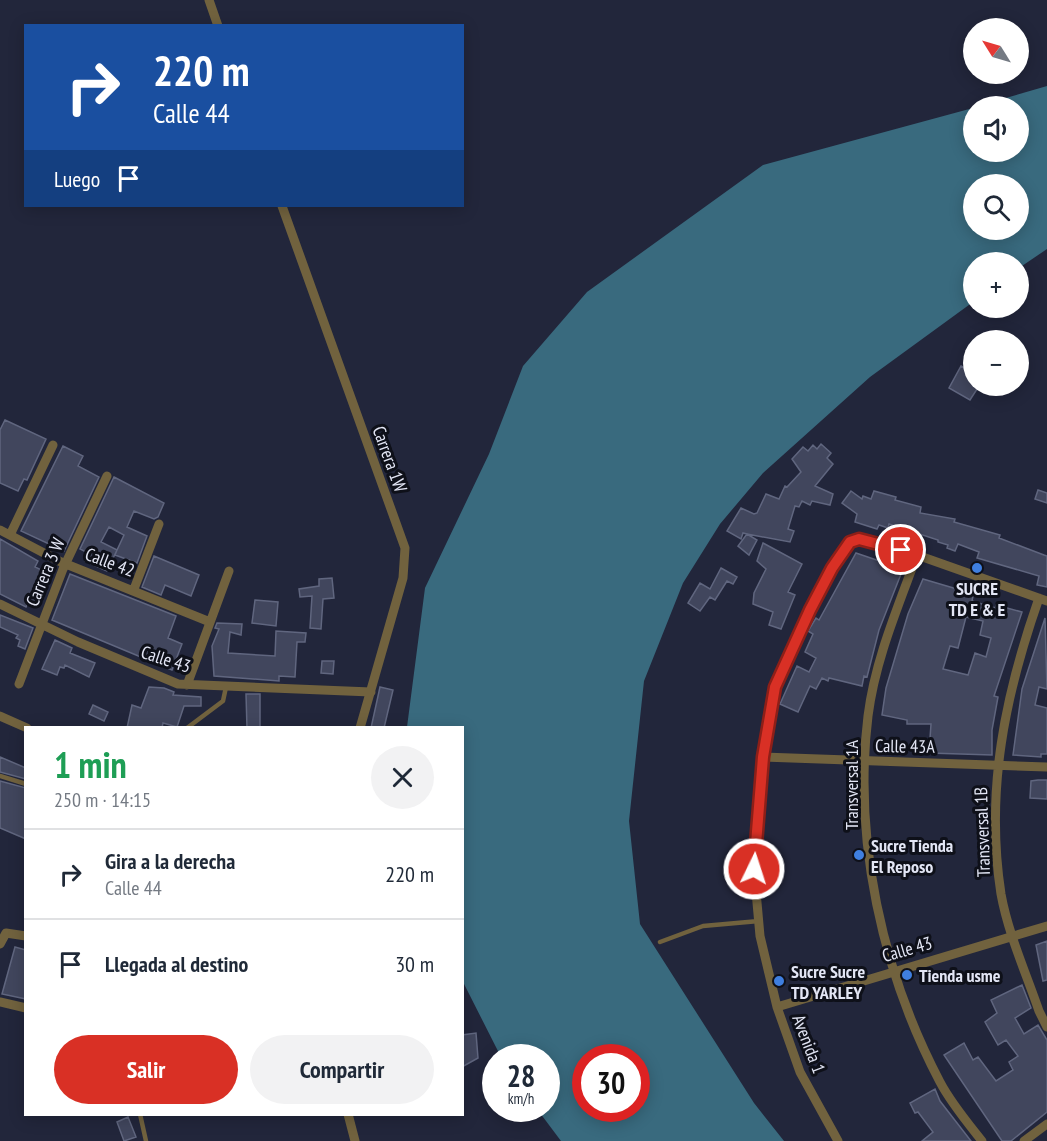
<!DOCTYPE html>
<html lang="es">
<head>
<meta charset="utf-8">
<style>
	body { margin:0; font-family:"PT Sans Narrow",sans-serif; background:#f2f2f3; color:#1f2937; height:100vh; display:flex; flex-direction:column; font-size:22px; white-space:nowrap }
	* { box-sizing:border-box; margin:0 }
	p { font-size:20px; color:#747a83 }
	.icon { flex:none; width:33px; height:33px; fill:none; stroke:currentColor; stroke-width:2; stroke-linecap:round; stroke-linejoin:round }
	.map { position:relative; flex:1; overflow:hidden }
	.sheet { position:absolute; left:24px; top:726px; width:440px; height:390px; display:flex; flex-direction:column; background:#fff; border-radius:0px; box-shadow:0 3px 15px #0003 }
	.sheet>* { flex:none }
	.hud { position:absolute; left:24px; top:24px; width:440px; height:183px; border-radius:0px; box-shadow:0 3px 15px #0003; background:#1a4fa0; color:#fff; overflow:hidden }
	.needle { width:39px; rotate:307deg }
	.fabs { position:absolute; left:963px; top:18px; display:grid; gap:12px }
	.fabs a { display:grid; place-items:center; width:66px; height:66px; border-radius:50%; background:#fff; box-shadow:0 3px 15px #0003; font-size:30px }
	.speed { position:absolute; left:482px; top:1044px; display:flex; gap:12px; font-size:30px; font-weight:700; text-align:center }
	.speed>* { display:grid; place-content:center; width:78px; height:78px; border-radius:50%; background:#fff; box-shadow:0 3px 15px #0003; line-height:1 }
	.speed small { font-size:15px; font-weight:400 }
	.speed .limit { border:9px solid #d22; background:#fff; color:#111 }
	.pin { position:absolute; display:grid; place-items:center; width:51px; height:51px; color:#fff; margin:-26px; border:3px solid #fff; border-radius:50%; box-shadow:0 2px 6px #0007 }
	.me { position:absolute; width:66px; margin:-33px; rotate:4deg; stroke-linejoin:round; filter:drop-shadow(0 0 4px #0008) }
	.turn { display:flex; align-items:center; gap:21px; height:126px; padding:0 30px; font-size:27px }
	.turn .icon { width:78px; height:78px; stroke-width:2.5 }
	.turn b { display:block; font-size:42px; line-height:51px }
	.then { display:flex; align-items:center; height:57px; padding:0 30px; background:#0003; gap:12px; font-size:22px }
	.round { display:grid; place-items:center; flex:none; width:63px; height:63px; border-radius:32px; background:#f2f2f3 }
	.headline { display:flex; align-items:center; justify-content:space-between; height:102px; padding:0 30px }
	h1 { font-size:36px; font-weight:700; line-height:45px; color:#1e9e55 }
	.cta { display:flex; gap:12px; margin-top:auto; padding:12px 30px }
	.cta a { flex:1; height:69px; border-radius:36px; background:#d93025; color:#fff; font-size:24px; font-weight:700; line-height:69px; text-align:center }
	.cta a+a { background:#f2f2f3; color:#1f2937 }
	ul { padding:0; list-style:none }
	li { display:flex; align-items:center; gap:18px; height:90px; padding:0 30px; border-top:2px solid #e0e1e3 }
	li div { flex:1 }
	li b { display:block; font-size:22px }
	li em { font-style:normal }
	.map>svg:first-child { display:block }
	.water { fill:#396a7e; fill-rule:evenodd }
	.building { fill:#41465d; stroke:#60667f; stroke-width:1.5; fill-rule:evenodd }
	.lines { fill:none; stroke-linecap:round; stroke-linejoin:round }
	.lane { stroke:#71623e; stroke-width:4.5 }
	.street { stroke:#71623e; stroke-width:9 }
	.route-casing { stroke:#8d1f18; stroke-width:15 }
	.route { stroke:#d93025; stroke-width:10 }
	.shop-dot { fill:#3f7fe0; stroke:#0e1019; stroke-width:2 }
	.labels { text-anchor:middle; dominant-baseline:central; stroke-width:6; stroke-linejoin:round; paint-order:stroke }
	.street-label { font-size:18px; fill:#e3e6f5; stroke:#0e1019 }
	.poi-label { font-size:18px; font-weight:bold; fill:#e3e6f5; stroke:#0e1019; text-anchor:start }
</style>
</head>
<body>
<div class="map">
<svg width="1047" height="1141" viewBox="0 0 1047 1141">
	<rect width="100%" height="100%" fill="#22263b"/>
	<!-- water -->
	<path class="water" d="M1047,86V249L1019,268L1018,262H974L973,302L870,377L763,473L720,524L683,583L644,681L629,821L640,924L754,1103L784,1141H561L537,1109L546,1108V1058L501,1057L462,980V728L407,727L425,588L489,454L523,366L587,292L763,165L973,108L974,152H1018V106H978ZM1018,184V230H974V184ZM585,1058H636V1108H585Z"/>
	<!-- building -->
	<path class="building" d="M961,366L974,373V386H979L970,400L949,388Z
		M5,420L46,439L27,480L24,479L18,491L0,483V430Z
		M821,444L831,453L827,458L833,464L815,486L833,494L830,505L812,501L810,505L802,501L799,507L795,506L788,529L794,531L790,542L747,534L757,540L749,555L738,546L747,534L743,533L741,539L727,531L741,508L754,514L757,513L766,494L779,499L785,486L787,487L801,472L792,459L803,447L808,451L813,445L817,449Z
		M63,446L83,456L78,466L99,477L64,551L21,531Z
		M114,477L164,503L158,517L154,519L134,511L127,527L147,536L137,563L115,555L117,550L107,571L85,561L88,553L80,549ZM109,527L124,535L117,550L101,542Z
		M1038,490L1047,493V503L1035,499Z
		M851,491L862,499L863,496L871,499L874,491L896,497L895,500L921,507L920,513L955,519L954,522L1000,535L999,538L1044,555L1047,556V587L1037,585L1039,576L977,558L979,552L958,544L955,551L947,548L948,545L938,542V540L889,524L888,528L879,525L877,529L855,522L857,514L842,503Z
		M0,539L38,561L35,567L50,574L34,605L28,602L26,607L0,594Z
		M763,543L802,564L788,592L795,595L781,629L769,625L773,612L753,604L754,593L766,569L757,561Z
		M856,553L903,569L879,630L867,677L864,676L862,686L829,678L828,681L822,678L816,689L810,686L798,712L780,704L797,666L809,672L816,658L805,652L813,634L808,631L816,618L819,620Z
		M154,556L199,575L191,596L165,585L161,595L142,587Z
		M721,568L737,577L733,584L727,581L715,600L710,597L700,611L688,603L700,583L710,589Z
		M70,574L176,616L168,638L182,644L172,670L52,620Z
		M332,578L334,598L323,599L321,629L310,628L312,596L300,597L299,589L319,586V579Z
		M923,579L967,592L973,596L972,601L995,608L996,605L1022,612L994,696L998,697L992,730V755L929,753L931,724H907V720L882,715L886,688L908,614ZM966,617L983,621L980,635L991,638L986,657L975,653L968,675L943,669L950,646L958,648Z
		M255,600L278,602L276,626L252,623Z
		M0,615L33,628L25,649L18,646L20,640L16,638L18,635L0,627Z
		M1045,618L1047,689L1039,687L1035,705L1047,708V754H1041V757L1013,755L1022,689Z
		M217,623L242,624L241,635L230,632L228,653L275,656L276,631L306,633L305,642H297L295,677L279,676V681L214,676L212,646L219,629L215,628Z
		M55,640L72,648L70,653L95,663L89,677L65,665L64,668L60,667L57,675L42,669Z
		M322,661H334L333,674L321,673Z
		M149,687L164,688L174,692L173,695L201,697V706H184L177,727L163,723L162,728H127L132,705L141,708Z
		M380,687L393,690L384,728H371Z
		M246,694H260V728H247Z
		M93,705L108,712L104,721L89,714Z
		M0,757L26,768V779L0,772Z
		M1038,780H1047V799L1030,798L1031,781Z
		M0,781L26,788V839L0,828Z
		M1047,941V980L1043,981L1036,945Z
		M15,947L26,950V999L2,994Z
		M1022,985L1031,1008L1015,1018L1024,1034L1038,1025L1047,1040V1112L1011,1141H1002L944,1055L964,1043L973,1060L978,1057L996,1081L1013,1070L1009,1062L1018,1056L1006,1040L998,1045L985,1022L997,1013L991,1000Z
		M476,1033L478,1058L462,1067V1035Z
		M935,1089L940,1101L971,1141H922L933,1132L918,1112L915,1113L910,1103Z
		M128,1117L136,1137L124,1141L117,1122Z"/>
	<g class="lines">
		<!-- lane -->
		<path class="lane" d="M187,728L223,701L226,687
			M0,776L26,784
			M660,942L703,926L759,921
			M140,1114L146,1141"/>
		<!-- street -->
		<path class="street" d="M209,0L218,26
			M282,206L405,548L403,578L360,728
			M0,530L61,562L210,622
			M10,535L53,445
			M917,555C898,607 875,660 868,716C853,839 882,972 940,1082C951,1103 967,1122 982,1141
			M134,589L159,524
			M1039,598C1005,695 985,791 1001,894C1008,933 1026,973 1039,1011L1047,1027
			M0,604L78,642L178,684L371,692
			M19,684L63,569L107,476
			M187,685L229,571
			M0,716L27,728
			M763,757L1047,767
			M0,944L6,933L26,936
			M0,1002L26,1008
			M777,1007L1047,926
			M348,1114L355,1141
			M838,1141L800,1072L777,1007L760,936L754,869L763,757L775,687L810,610L832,568L851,542L859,539L869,540L917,555L1047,601
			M1024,1141L1047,1124"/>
	</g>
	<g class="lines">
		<!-- route casing -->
		<g class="route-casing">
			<path id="route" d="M754,869L763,757L775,687L810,610L832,568L850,542L859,539L901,550"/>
		</g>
		<!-- route -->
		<use href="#route" class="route"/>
	</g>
	<!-- markers -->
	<g class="shop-dot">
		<circle cx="977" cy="568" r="6"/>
		<circle cx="859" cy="855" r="6"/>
		<circle cx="907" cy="975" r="6"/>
		<circle cx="779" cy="981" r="6"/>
	</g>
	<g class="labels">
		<!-- street labels -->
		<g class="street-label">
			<text transform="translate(390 459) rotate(70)">Carrera 1W</text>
			<text transform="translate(110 562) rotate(21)">Calle 42</text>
			<text transform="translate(45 572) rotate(-67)">Carrera 3 W</text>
			<text transform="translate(166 659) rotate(18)">Calle 43</text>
			<text transform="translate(905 746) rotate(1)">Calle 43A</text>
			<text transform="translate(851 785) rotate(-90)">Transversal 1A</text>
			<text transform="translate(982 832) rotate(-92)">Transversal 1B</text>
			<text transform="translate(907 949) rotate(-16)">Calle 43</text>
			<text transform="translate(809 1044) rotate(69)">Avenida 1</text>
		</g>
		<!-- poi labels -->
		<g class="poi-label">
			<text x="977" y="588" text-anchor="middle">SUCRE<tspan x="977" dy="21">TD E &amp; E</tspan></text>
			<text x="871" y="845">Sucre Tienda<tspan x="871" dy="21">El Reposo</tspan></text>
			<text x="791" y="971">Sucre Sucre<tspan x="791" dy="21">TD YARLEY</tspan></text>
			<text x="919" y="975">Tienda usme</text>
		</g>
	</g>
</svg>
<div class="fabs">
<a><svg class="needle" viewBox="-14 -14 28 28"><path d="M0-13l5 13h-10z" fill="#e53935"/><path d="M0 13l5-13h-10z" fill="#747a83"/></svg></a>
<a><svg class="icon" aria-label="sound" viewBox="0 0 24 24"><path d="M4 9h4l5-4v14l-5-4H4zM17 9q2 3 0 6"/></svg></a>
<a><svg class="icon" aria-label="search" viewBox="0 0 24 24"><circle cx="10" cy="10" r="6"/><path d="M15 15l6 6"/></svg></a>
<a>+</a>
<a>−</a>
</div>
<div class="speed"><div>28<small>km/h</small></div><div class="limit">30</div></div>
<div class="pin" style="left:901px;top:550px;background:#d93025"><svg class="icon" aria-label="arrive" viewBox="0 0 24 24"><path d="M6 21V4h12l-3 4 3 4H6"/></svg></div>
<svg class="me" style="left:754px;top:869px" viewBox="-20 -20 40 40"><circle r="17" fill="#d93025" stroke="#fff" stroke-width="3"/><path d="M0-11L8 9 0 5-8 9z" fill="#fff"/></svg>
<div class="hud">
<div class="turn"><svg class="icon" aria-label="right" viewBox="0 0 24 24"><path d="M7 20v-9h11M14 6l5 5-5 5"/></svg><div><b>220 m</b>Calle 44</div></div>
<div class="then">Luego<svg class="icon" aria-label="arrive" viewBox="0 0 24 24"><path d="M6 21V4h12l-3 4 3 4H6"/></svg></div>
</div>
<section class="sheet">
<div class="headline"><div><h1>1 min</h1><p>250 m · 14:15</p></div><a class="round"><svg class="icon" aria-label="close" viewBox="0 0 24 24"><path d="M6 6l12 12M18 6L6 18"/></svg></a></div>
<ul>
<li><svg class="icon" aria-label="right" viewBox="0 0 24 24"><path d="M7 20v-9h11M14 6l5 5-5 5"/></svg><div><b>Gira a la derecha</b><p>Calle 44</p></div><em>220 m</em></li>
<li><svg class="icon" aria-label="arrive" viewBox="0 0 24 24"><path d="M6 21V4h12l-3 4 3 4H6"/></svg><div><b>Llegada al destino</b></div><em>30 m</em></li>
</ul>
<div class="cta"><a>Salir</a><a>Compartir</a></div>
</section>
</div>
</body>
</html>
